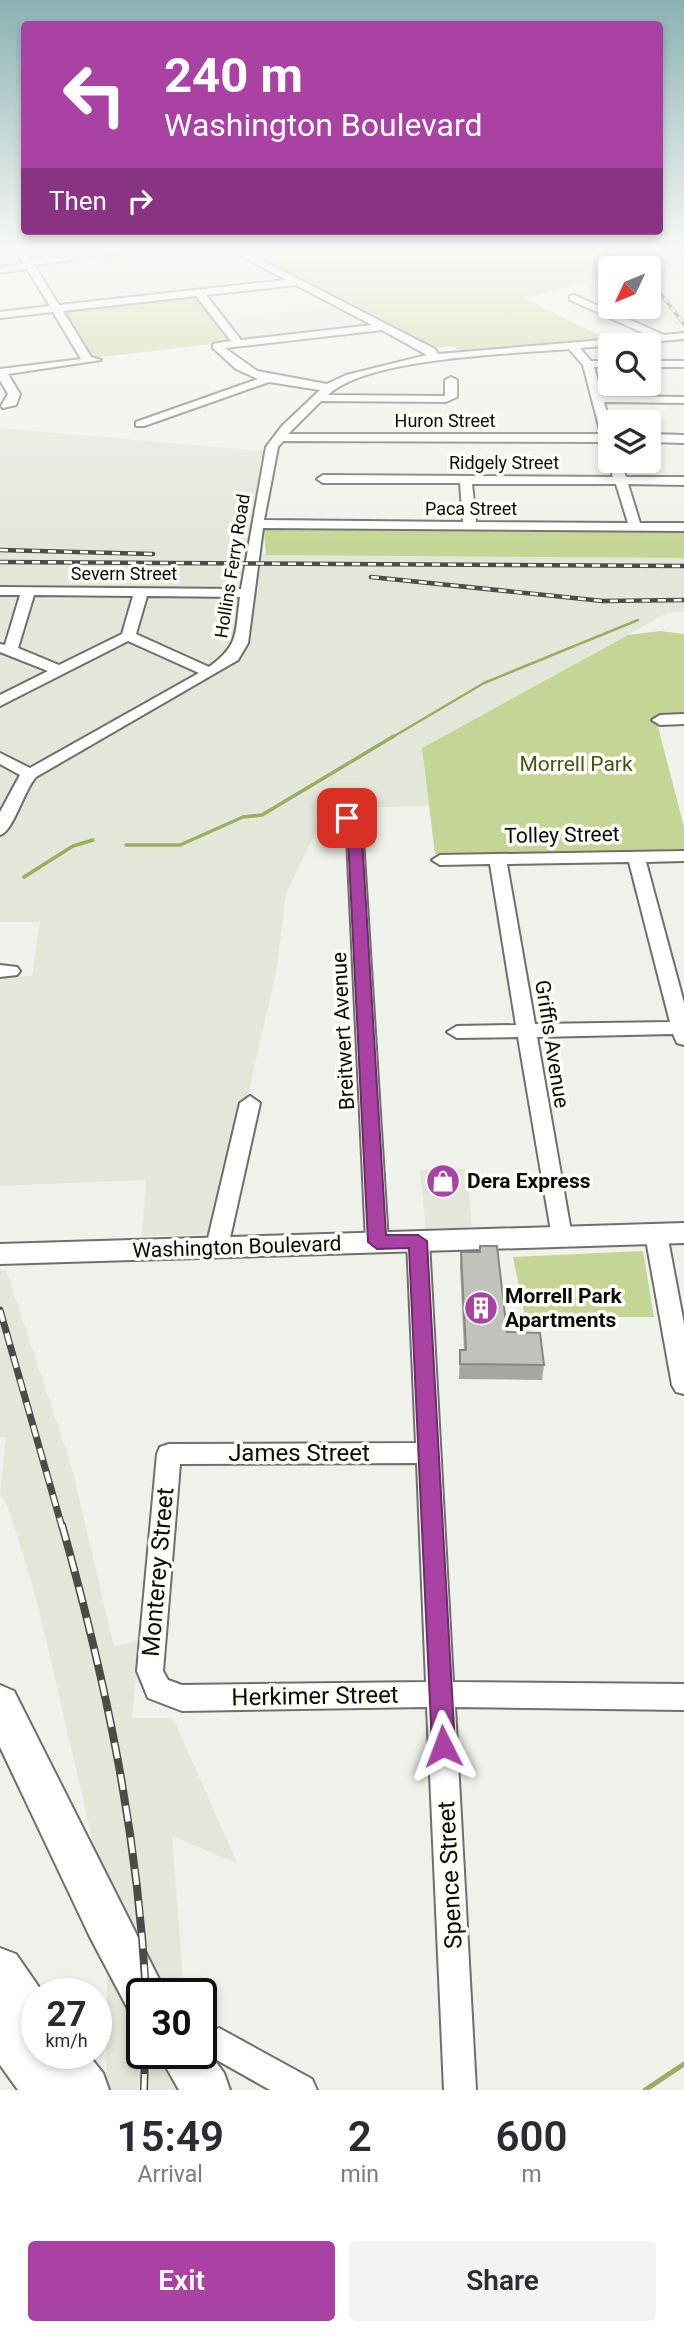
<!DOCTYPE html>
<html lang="en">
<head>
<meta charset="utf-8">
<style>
	body { margin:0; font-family:Roboto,sans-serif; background:#f2f2f3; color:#2b2b33; height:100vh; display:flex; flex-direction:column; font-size:26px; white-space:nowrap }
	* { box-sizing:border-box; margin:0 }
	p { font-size:23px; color:#7c7c81 }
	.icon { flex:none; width:38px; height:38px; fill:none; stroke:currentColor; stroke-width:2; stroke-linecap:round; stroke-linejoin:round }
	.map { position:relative; height:2090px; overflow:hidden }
	.side { display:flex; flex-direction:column; background:#fff; flex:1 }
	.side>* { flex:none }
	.guide { position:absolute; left:21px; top:21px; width:642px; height:214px; border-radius:7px; box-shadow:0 4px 10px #0003; background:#aa42a4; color:#fff; overflow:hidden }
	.needle { width:46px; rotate:226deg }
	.controls { position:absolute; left:598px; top:256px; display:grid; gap:14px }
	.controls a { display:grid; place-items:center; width:63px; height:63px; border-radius:7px; background:#fff; box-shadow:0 4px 10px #0003; font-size:35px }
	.speed { position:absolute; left:21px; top:1978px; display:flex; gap:14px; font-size:35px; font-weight:700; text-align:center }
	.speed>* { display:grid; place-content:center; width:91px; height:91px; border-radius:50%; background:#fff; box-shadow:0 4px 10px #0003; line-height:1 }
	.speed small { font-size:18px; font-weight:400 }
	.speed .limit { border:4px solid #111; border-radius:10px; background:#fff; color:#111 }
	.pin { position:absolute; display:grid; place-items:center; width:60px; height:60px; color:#fff; margin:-30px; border-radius:14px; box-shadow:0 4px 10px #0006 }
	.me { position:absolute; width:77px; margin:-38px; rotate:357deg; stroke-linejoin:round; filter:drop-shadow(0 0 5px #0008) }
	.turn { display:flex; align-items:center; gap:24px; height:147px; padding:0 28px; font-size:32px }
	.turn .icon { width:91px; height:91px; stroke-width:2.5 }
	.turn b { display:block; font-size:49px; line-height:60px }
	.then { display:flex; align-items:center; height:66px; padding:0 28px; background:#0003; gap:14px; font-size:26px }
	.eta { display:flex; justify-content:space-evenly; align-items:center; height:119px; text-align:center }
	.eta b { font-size:42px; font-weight:600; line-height:49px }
	.button { display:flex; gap:14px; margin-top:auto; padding:14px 28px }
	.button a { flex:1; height:80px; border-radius:7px; background:#aa42a4; color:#fff; font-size:28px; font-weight:600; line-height:80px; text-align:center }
	.button a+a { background:#f2f2f3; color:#2b2b33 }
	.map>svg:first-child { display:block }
	.built { fill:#e3e7d9 }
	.green { fill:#c5d595 }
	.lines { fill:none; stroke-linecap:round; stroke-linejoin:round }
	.stream-far2 { stroke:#9bad60; stroke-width:2.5 }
	.stream-far1 { stroke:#9bad60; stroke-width:3.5 }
	.stream { stroke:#9bad60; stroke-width:5 }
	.minor-casing { stroke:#6f706a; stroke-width:4 }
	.major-casing { stroke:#6f706a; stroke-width:4 }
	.highway-casing { stroke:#6f706a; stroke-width:4 }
	.minor { fill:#fff; fill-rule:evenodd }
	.major { fill:#fff; fill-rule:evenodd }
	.highway { fill:#fff; fill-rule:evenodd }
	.rail-far3-casing { stroke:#4b4c48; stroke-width:3.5 }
	.rail-far2-casing { stroke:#4b4c48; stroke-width:4.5 }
	.rail-far1-casing { stroke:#4b4c48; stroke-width:7 }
	.rail-casing { stroke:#4b4c48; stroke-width:8 }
	.rail-far3 { stroke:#fdfff7; stroke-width:2; stroke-dasharray:6; stroke-linecap:butt }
	.rail-far2 { stroke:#fdfff7; stroke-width:2.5; stroke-dasharray:8; stroke-linecap:butt }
	.rail-far1 { stroke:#fdfff7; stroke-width:4.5; stroke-dasharray:12; stroke-linecap:butt }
	.rail { stroke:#fdfff7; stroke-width:5; stroke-dasharray:16; stroke-linecap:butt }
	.wall { fill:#a5a7a1 }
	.building { fill:#c0c2bb; stroke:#868883; stroke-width:2 }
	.route { fill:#aa42a4; stroke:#6e2b6b; stroke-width:2 }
	.labels { text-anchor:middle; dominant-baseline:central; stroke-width:7; stroke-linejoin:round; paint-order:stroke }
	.far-street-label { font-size:18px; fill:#0b0b09; stroke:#fdfff7 }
	.park-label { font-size:21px; fill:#48531b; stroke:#fdfff7 }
	.street-label { font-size:21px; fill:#0b0b09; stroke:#fdfff7 }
	.poi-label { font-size:21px; font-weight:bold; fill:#0b0b09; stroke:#fdfff7; text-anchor:start }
	.near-street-label { font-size:24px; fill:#0b0b09; stroke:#fdfff7 }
</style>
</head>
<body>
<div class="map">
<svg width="684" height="2090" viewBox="0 0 684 2090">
	<rect width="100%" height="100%" fill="#eff2ea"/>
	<!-- built -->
	<path class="built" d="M136,253H232L287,281L60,306L34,264Z
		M626,253H684V285L657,275L684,312V340L649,302V268H632Z
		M334,307L369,325L242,340L225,319Z
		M0,428L262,451L247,554L684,558V612H669L422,748L429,806L334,808L323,817L286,894L277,968L216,1234L142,1236L146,1180L0,1186V980L1,977L32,976L40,922H0Z
		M467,1169L472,1227L426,1229L420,1170Z
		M0,1270H6L72,1468L114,1647L139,1640L132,1718H173L237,1863L172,1836L184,1993H142V2053H183V2090H106L107,1968L95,1851L37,1601L9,1509L0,1494L6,1437H0Z"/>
	<!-- green -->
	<path class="green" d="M250,253H625L632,268H611V276L524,298L611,341L462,354L454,346L434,348Z
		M194,295L229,342L93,358L63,310Z
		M264,529L684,530V558L266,555Z
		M661,631L684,634V718L656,719L684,827V850L435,854L422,748L628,635Z
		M643,1251L654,1317H525L513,1257Z"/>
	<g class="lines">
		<!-- stream-far2 -->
		<path class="stream-far2" d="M391,738L484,683L638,620"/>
		<!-- stream-far1 -->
		<path class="stream-far1" d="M126,845H180L243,817L262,815L394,736
			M24,877L73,846L93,840"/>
		<!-- stream -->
		<path class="stream" d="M645,2090L684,2064"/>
		<!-- minor casing -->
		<g class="minor-casing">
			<path id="minor" d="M17,253H27L31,260L124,253L34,265L59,305L286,280L236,253H248L435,349L438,354L650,336L570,300V296L574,295L664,335L684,333V339L580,348L591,361H611V367H594L602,396L684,397V403L604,402L611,429V451H606L602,442L283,441L278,447L264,520L463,522L460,483H323L317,479L323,475L613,477L608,460L611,457V460H620L626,477H684V485L628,484L640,523H684V531L263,528L248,643L238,660L36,777C24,790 13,832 0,835V812L20,775L0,764V753L30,768L199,673L128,641L0,706V695L48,671L0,652V644L5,645L20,595H0V587L241,589L266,447L282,426L320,390L269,382L144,426H136V422L258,379L236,369L213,348V344L231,341L196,296L63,311L91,357L101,360L8,374L20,394L16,405L3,408L1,406L8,394L0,380V369L81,359L53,312L0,318V312L50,306L27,269L0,273V267L24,264ZM296,285L372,325L241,340L206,295ZM382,330L427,355L346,375L327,384L257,371L225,348ZM569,349L583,365L601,434H288L321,401L446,402L457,397V380L451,377L445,380V396L328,395C368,357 512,354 569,349ZM472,484H616L628,523L476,522ZM34,595L133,596L122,634L59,665L18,648ZM147,596L240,597C235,632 240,645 209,667L136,634Z
				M649,361H684V367H649Z
				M649,434L684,435V443L649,442Z
				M684,714V724L660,725L652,720L660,715Z
				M347,813L355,818L363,838L388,1242L385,1248H369L366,1242L347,838L339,818Z
				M684,851V861L646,862L684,1003V1045L677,1043L673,1034L537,1037L572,1237L569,1243H553L518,1037L457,1038L447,1032L457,1026L516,1025L490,864L440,865L432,860L440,855ZM629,862L670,1022L535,1024L507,864Z
				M0,965L17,967L20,971L17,975L0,977Z
				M250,1096L260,1103L228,1247L225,1253H209L206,1247L240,1103Z
				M656,1226L664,1228L667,1234L684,1324V1394L676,1392L672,1385L645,1234L648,1228Z
				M418,1233L426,1235L429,1241L453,1682L684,1684V1710L455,1707L476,2090H444L427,1707L182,1711L148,1698L137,1671L157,1454L160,1447L169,1444L416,1443L407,1241L410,1235ZM417,1463L426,1682L182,1685L168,1680L163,1671L180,1464Z
				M219,2028L312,2079L317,2090H270L208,2055L203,2044L208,2033Z"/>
		</g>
		<!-- major casing -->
		<g class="major-casing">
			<path id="major" d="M684,1223V1243L0,1264V1244Z"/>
		</g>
		<!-- highway casing -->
		<g class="highway-casing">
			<path id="highway" d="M0,1685L14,1691L166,1993H142V2015L128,2009L90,1937L0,1747Z
				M0,1948L16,1954L43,1993H37V2053H87L103,2073L109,2090H18L0,2065Z
				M201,2042L224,2073L230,2090H179L158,2053H201Z"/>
		</g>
		<!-- minor -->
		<use href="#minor" class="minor"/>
		<!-- major -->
		<use href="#major" class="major"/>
		<!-- highway -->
		<use href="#highway" class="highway"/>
		<!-- rail-far3 casing -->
		<g class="rail-far3-casing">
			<path id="rail-far3" d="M639,253L644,268
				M649,279L684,324"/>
		</g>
		<!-- rail-far2 casing -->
		<g class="rail-far2-casing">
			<path id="rail-far2" d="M0,550L153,554
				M0,562L684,566
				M371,577L603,601L684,600"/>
		</g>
		<!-- rail-far1 casing -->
		<g class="rail-far1-casing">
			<path id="rail-far1" d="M0,1310L62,1527"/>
		</g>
		<!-- rail casing -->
		<g class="rail-casing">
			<path id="rail" d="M62,1525C106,1682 137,1829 146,1993
				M144,2090L145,2053"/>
		</g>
		<!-- rail-far3 -->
		<use href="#rail-far3" class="rail-far3"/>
		<!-- rail-far2 -->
		<use href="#rail-far2" class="rail-far2"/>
		<!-- rail-far1 -->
		<use href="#rail-far1" class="rail-far1"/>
		<!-- rail -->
		<use href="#rail" class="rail"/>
	</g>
	<!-- wall -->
	<path class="wall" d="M461,1252L507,1332L544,1365L542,1380L459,1379L460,1350H464L460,1267Z"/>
	<!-- building -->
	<path class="building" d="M480,1246H497L507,1332L540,1333L544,1365L460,1364V1350H466L461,1252H480Z"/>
	<!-- sky -->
	<linearGradient id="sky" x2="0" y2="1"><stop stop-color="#89b1b2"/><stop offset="0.46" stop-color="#f8f9f6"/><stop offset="1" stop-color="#f8f9f6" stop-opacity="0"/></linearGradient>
	<rect width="684" height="545" fill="url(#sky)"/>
	<!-- route -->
	<path class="route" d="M342,816H352L362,838L386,1235H418L427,1241L455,1746L452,1754L443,1757L435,1754L432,1746L409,1248L377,1249L368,1242L348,838L340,818Z"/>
	<!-- icons -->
	<defs>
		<g id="shop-disc" transform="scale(1.75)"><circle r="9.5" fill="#aa42a4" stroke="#fdfff7"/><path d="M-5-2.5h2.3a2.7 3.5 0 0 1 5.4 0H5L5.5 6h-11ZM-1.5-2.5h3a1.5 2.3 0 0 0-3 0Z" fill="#fff"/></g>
		<g id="building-disc" transform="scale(1.75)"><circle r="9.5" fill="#aa42a4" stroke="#fdfff7"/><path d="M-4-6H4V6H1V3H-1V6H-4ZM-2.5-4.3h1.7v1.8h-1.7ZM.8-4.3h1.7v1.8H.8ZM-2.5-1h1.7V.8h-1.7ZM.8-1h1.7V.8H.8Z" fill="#fff"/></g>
	</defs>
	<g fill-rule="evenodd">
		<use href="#shop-disc" x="443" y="1181"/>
		<use href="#building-disc" x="481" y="1308"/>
	</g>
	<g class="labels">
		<!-- far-street labels -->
		<g class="far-street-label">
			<text x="445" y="420">Huron Street</text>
			<text x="504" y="462">Ridgely Street</text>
			<text x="471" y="508">Paca Street</text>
			<text transform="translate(232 566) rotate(-81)">Hollins Ferry Road</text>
			<text x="124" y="573">Severn Street</text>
		</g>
		<!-- park labels -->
		<g class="park-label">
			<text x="576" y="764">Morrell Park</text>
		</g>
		<!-- street labels -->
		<g class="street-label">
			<text transform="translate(562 835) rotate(-1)">Tolley Street</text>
			<text transform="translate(343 1031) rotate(-93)">Breitwert Avenue</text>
			<text transform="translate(552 1044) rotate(81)">Griffis Avenue</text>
			<text transform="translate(237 1247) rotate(-2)">Washington Boulevard</text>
		</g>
		<!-- poi labels -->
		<g class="poi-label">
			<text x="467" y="1181">Dera Express</text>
			<text x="505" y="1296">Morrell Park<tspan x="505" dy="24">Apartments</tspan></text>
		</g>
		<!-- near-street labels -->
		<g class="near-street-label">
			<text x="299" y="1453">James Street</text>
			<text transform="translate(158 1572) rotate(-85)">Monterey Street</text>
			<text transform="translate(315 1696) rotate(-1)">Herkimer Street</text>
			<text transform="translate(450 1875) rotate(-93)">Spence Street</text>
		</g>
	</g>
</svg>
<div class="controls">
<a><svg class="needle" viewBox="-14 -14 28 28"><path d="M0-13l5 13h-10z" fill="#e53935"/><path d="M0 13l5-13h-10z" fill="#7c7c81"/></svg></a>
<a><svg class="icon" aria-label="search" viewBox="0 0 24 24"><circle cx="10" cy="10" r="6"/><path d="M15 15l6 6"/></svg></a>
<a><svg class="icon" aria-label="layers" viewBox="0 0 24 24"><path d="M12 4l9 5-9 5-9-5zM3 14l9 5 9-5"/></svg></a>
</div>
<div class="speed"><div>27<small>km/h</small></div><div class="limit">30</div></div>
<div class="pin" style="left:347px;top:818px;background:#d93025"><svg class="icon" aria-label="arrive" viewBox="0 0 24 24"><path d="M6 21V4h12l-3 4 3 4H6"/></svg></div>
<svg class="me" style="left:443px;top:1746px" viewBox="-20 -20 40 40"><path d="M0-17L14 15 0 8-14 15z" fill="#aa42a4" stroke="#fff" stroke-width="4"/></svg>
<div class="guide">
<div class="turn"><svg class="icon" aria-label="left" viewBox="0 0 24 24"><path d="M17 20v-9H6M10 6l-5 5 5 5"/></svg><div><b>240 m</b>Washington Boulevard</div></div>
<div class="then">Then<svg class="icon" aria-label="right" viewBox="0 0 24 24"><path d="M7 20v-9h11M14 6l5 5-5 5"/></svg></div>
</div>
</div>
<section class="side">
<div class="eta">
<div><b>15:49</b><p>Arrival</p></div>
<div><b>2</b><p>min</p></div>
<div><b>600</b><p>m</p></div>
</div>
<div class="button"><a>Exit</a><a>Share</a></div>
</section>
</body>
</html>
